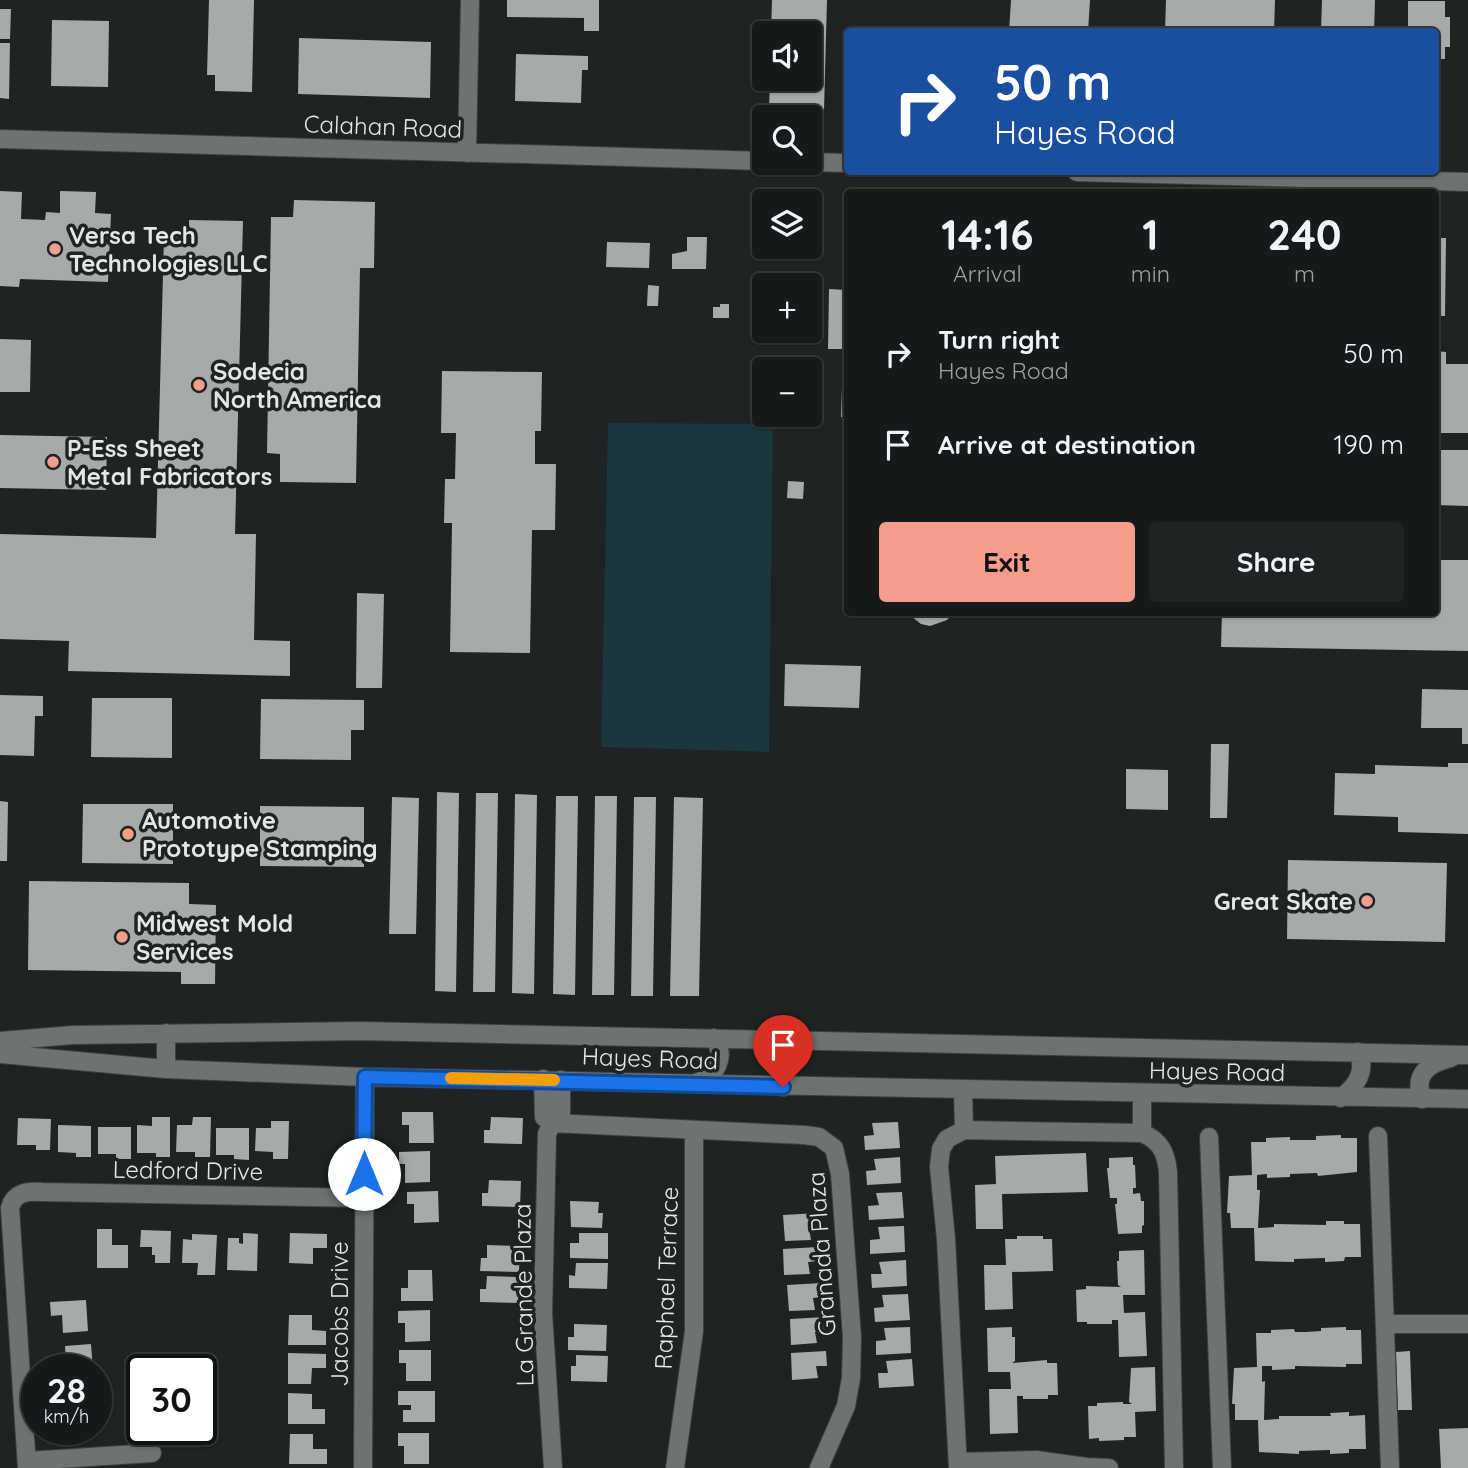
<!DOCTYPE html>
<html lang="en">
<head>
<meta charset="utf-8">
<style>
	body { margin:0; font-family:Quicksand,sans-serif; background:#202323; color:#f1f3f6; height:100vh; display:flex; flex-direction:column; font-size:26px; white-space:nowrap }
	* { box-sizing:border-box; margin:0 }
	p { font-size:23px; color:#9ea1a2 }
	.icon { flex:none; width:38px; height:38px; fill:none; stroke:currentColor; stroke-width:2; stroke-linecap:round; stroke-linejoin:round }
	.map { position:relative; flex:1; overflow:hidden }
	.drawer { position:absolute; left:844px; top:189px; width:595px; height:427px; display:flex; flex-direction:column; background:#171a1a; border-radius:7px; box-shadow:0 2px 5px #0004,0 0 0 2px #363839 }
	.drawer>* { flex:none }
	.banner { position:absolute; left:844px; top:28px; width:595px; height:147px; border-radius:7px; box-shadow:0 2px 5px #0004,0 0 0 2px #363839; background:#1a4fa0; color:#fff; overflow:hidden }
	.tools { position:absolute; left:752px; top:21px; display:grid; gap:14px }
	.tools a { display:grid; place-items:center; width:70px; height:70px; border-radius:7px; background:#171a1a; box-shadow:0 2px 5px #0004,0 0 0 2px #363839; font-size:35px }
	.speed { position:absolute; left:21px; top:1354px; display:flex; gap:14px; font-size:35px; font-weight:700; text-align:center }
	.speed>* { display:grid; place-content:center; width:91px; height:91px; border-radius:50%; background:#171a1a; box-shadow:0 2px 5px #0004,0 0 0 2px #363839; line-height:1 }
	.speed small { font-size:18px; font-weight:400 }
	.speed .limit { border:4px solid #111; border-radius:10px; background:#fff; color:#111 }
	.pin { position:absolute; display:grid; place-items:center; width:60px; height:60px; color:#fff; margin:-72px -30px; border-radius:50% 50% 50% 0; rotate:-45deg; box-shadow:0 0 7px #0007 }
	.pin .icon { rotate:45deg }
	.me { position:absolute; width:77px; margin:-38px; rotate:0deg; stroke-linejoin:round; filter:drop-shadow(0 0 5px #0008) }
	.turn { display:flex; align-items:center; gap:24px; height:147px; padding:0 35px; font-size:32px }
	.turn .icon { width:91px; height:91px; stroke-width:2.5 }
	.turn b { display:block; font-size:49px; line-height:60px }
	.eta { display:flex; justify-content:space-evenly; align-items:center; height:119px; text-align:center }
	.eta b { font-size:42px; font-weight:700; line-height:49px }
	.cta { display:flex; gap:14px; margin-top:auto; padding:14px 35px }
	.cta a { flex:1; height:80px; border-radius:7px; background:#f49d8b; color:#111; font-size:28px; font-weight:700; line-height:80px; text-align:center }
	.cta a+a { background:#202323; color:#f1f3f6 }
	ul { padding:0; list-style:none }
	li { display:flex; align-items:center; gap:21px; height:91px; padding:0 35px }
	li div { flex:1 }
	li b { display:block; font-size:26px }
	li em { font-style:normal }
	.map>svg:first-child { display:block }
	.green { fill:#19373d }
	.building { fill:#a5aaab }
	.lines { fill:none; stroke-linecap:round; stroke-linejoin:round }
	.minor-casing { stroke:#3e4141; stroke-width:20 }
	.minor { stroke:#6d7272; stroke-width:18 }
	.route-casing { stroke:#114b97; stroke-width:18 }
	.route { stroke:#1a73e8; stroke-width:12 }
	.slow { stroke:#f59e0b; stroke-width:12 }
	.poi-dot { fill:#f49d8b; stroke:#1f2323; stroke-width:2.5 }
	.labels { text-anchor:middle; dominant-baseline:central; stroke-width:7; stroke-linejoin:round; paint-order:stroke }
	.street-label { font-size:24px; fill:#e5e7e7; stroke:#1f2323 }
	.poi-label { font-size:24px; font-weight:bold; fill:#e5e7e7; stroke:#1f2323; text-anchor:start }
</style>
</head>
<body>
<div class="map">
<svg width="1468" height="1468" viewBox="0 0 1468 1468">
	<rect width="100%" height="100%" fill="#1f2323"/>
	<!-- green -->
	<path class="green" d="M608,423L773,424L769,752L601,747Z"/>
	<!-- building -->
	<path class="building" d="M209,0H254L252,92L215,91V75H207Z
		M507,0H599V31H584V18L507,17Z
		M772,0H827L824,110L769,109L770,79H810V33H771Z
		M1011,0H1090L1088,32H1009Z
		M1166,0H1275L1274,32H1165Z
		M1322,0H1375L1374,32H1321Z
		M1408,1H1445V17H1450V47H1445V59H1435V32H1408Z
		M0,9H11L10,39H0Z
		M52,20L109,21L108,87L51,86Z
		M299,38L431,42L430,98L298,94Z
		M0,43H10L9,99L0,98Z
		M516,54L588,56V70H582L581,103L515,101Z
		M0,191L22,192L21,219L45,220L46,212L60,213V191L96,192L95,213L111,214L108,282L20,279L19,287L0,286Z
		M294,200L375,202L374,268H360L356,483L280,482V454L267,453L271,217H293Z
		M189,220L243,221L235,534H256L254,640L290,641V676L68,671L69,641L0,639V534L156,538L164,236H189Z
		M687,237H707L706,269H672V254L687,251Z
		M1435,238H1446L1445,316H1435Z
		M607,242L650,243L649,268L606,267Z
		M648,285L659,286L658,306H647Z
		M829,289L847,290V349H828Z
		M720,304H729V318H713V307H720Z
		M0,339L31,340L30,392H0Z
		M1435,351L1446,352V364H1468V433H1435Z
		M843,358H847V417H841Z
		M442,371L542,372L541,431H535V464H556L555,530H532L530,653L450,652L452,523H444L445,479H455L456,433H441Z
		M0,435L107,437L106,490L0,488Z
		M1435,450H1468V506L1435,505Z
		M788,481L804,482L803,499L787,498Z
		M1435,560H1468V651L1221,647L1222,612H1435Z
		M357,593L384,594L382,688H356Z
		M906,612H954L947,620L930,626L921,624Z
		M785,664L861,666L859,708L784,706Z
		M1422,689L1468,690V744H1462V728H1421Z
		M0,695L43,696V716H35L34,756L0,755Z
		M92,698H172V758L91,757Z
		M261,699L364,700V730H351V760L260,759Z
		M1211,744H1229L1227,818H1210Z
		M1448,763H1468V834L1398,832V817L1334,815L1335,773L1375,774V765L1448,767Z
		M1126,769L1168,770V810L1126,809Z
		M437,792L459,793L456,992L435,991Z
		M476,793H498L495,992H473Z
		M515,794L537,795L534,994L512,993Z
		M556,796H578L575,995L553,994Z
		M595,796H617L614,995H592Z
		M392,797L419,798L416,934H389Z
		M634,797H656L653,996H631Z
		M674,797L703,798L699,996H670Z
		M0,801L8,802L7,861H0Z
		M83,804H173V864L82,863Z
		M260,806L364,807V867L260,866Z
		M1288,860L1447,863L1445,942L1287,939Z
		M29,881L189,883V904L216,905L215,984H181V972L28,970Z
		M402,1112H433L434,1143H409V1125H402Z
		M152,1117H170V1157H156V1153H137V1125L152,1126Z
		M193,1117H211L210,1157H195V1152H176L177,1125H192Z
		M491,1117L523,1118L522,1144L484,1143V1130H490Z
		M18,1118L51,1119L50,1150H36V1145H17Z
		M271,1121H289L288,1159H273V1152L255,1151L256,1128H271Z
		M898,1122L900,1148L865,1150L864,1136L874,1135L872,1123Z
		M58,1125L91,1126V1157H76V1153L58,1152Z
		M98,1127H131V1159H116V1154H98Z
		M216,1128H249V1160L234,1159V1155H216Z
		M1341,1135V1138H1357V1172L1318,1176L1317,1173L1290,1174V1177L1267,1178V1174L1257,1175V1190H1260L1258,1228L1274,1227V1224L1326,1225V1221H1344V1224H1360L1361,1257H1345L1344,1261L1325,1262V1258L1294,1259V1262L1255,1261L1254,1228H1231L1230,1213H1227L1229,1176L1252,1175L1251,1142H1266V1138L1290,1137V1140H1316V1136Z
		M430,1151V1182L405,1183V1164H399V1152Z
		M1086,1153L1088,1192L1002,1194L1003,1229H976L975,1185L996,1184L995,1156Z
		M900,1157L901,1183L867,1185L866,1171L876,1170L874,1159Z
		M1133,1157V1165H1135L1136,1188H1133V1194L1140,1193L1141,1201H1144V1225L1142,1226V1233L1118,1234L1115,1204H1117V1198H1110L1107,1168H1109V1158Z
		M489,1180L521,1181L520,1207L482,1206V1193H488Z
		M438,1191L439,1222L414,1223V1204H407V1192Z
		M902,1192L904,1218L869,1220L868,1206L879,1205L876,1193Z
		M570,1201L599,1202L598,1213H603L602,1228L571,1227Z
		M818,1213L819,1227L809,1228L811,1240L785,1241L783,1215Z
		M904,1226L905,1252L870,1254V1240L880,1239L878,1227Z
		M97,1229H112V1245H128V1268H97Z
		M141,1230L171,1231L170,1263H155V1255H152V1247H140Z
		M243,1233L258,1234L257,1271L227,1270L228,1238H239V1243L243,1244Z
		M290,1233L327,1234V1248H313V1264L289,1263Z
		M579,1233H608V1259L570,1258V1243H579Z
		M192,1234L217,1235L215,1275H197L198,1263H182L183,1239L192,1240Z
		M1017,1236H1043V1239H1052L1053,1271L1012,1272L1013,1309L985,1310L984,1265H1006L1005,1239H1017Z
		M487,1245L520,1246L519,1272L480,1271L481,1258H487Z
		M818,1247L819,1261L808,1262L810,1274L784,1275L783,1249Z
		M1144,1250L1145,1295H1123L1124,1313L1145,1312L1147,1356L1119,1357L1118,1320H1112V1324H1087V1322H1077L1076,1290L1086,1289V1286L1121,1287L1118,1285L1117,1261H1119V1251Z
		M906,1260L907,1286L872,1288L871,1274H882L879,1262Z
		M576,1263H608L607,1289L569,1288V1275L575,1276Z
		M408,1270H432L433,1301H401V1288H408Z
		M487,1276L519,1277L518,1303L480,1302V1289H486Z
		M822,1283L823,1297L813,1298L815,1310L789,1311L787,1285Z
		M908,1294L910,1320L875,1322L874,1308L884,1307L882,1295Z
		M86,1300L88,1331L63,1333L62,1315L51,1316L50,1302Z
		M430,1310V1341L405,1342V1323H398V1311Z
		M289,1315H312V1330L326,1331V1345H288Z
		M825,1317L826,1331L815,1332L817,1343L791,1345L790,1319Z
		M574,1324L607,1325L606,1351L568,1350V1337H574Z
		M910,1327L911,1353L876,1355V1341L886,1340L884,1328Z
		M1012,1327V1337H1015V1361L1012,1363L1047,1360V1363H1057L1058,1395H1048V1399H1023V1396H1017L1018,1433L990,1434L989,1389H1011L1010,1372H988L987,1328Z
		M1346,1327V1330H1361L1362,1364H1346V1367L1295,1366V1369L1272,1370V1366H1262V1382L1265,1381L1264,1420L1279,1419V1416H1331L1330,1413L1349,1412V1416L1365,1415L1366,1449H1349V1453L1330,1454V1450L1299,1451V1454L1259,1452L1258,1420H1235V1404H1232L1234,1368L1257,1367L1256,1333H1271V1330L1294,1329L1295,1332H1306L1321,1331V1328Z
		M91,1344L93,1370H56V1365L66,1364L65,1346Z
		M399,1350H431V1381H406V1363H399Z
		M826,1351L827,1366H816L818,1378L792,1380L791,1353Z
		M1410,1351L1412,1410H1398L1396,1352Z
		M288,1353L326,1354V1368H312L311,1384H288Z
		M576,1355L608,1356L607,1382L571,1381V1366H576Z
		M912,1359L914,1386L879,1388L878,1373H888L886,1361Z
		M1155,1367L1156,1411L1135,1412L1136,1437H1124V1440L1099,1441V1438L1089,1439L1088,1406H1097V1403L1123,1402V1404H1132L1129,1402L1131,1368Z
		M398,1391H435V1422H403V1410H411V1405H398Z
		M288,1393L312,1394V1409H325V1424H288Z
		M1468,1428V1468H1441L1439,1429Z
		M398,1433H429V1464H404V1446H398Z
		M290,1434H313V1449H327V1464H289Z"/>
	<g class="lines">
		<!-- minor casing -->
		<g class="minor-casing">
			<path id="minor" d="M0,139L765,161
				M467,153L470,0
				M810,162L847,163
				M1077,172L1468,182
				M166,1033V1069
				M0,1041L73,1035L361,1031L1468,1055
				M0,1054L166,1069L365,1077L1468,1099
				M543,1079L544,1117L552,1123
				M696,1083C716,1076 727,1057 714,1038
				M783,1087C774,1060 781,1052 805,1041
				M963,1090L964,1130
				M1142,1094V1133
				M1340,1098C1356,1087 1367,1071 1358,1052
				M1422,1099C1413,1074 1429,1063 1451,1058
				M552,1123L805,1135L819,1137L834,1148L840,1174L852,1337L851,1378L846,1406L819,1468
				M1378,1136L1390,1468
				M1209,1137L1222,1468
				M1385,1324H1468
				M27,1461L152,1453
				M958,1462L1036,1460L1086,1467L1109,1468
				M27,1468L10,1208C14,1192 28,1191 42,1192L364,1198
				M363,1468L365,1077
				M553,1468L543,1313L547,1134L552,1123L561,1115V1080
				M675,1468L694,1331V1130
				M958,1468L946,1239L939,1167L941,1149L947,1139L964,1130L1142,1133C1161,1141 1166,1153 1168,1172L1174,1468"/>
		</g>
		<!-- minor -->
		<use href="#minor" class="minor"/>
	</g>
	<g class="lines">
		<!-- route casing -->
		<g class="route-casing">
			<path id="route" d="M364,1174L365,1077L783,1087"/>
		</g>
		<!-- route -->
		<use href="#route" class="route"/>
		<!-- slow -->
		<path class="slow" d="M451,1078L554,1080"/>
	</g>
	<!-- markers -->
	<g class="poi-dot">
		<circle cx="55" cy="249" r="7"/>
		<circle cx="199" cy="385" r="7"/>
		<circle cx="53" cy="462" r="7"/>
		<circle cx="128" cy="834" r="7"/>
		<circle cx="1367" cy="901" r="7"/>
		<circle cx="122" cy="937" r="7"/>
	</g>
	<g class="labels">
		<!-- street labels -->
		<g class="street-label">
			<text transform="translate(383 126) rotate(2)">Calahan Road</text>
			<text transform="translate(650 1058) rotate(2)">Hayes Road</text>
			<text transform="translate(1217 1071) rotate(1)">Hayes Road</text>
			<text transform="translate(188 1170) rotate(1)">Ledford Drive</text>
			<text transform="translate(821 1254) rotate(-94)">Granada Plaza</text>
			<text transform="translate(666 1278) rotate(-88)">Raphael Terrace</text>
			<text transform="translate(523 1295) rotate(-91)">La Grande Plaza</text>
			<text transform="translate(339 1314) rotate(-90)">Jacobs Drive</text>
		</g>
		<!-- poi labels -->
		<g class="poi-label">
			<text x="69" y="235">Versa Tech<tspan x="69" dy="28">Technologies LLC</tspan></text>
			<text x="213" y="371">Sodecia<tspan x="213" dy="28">North America</tspan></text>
			<text x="67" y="448">P-Ess Sheet<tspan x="67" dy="28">Metal Fabricators</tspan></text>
			<text x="142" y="820">Automotive<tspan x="142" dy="28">Prototype Stamping</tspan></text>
			<text x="1353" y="901" text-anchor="end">Great Skate</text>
			<text x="136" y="923">Midwest Mold<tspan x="136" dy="28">Services</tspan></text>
		</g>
	</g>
</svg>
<div class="tools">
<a><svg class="icon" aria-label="sound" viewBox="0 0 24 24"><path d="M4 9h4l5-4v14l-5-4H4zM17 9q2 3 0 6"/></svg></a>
<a><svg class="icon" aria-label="search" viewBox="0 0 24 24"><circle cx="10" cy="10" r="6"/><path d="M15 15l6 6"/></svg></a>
<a><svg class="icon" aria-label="layers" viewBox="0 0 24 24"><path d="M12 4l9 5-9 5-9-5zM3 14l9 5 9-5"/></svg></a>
<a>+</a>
<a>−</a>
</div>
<div class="speed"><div>28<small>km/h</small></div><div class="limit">30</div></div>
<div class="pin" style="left:783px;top:1087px;background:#d93025"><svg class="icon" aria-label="arrive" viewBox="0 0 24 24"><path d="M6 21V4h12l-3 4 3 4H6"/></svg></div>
<svg class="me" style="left:364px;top:1174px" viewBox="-20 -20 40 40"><circle r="19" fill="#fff"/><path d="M0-13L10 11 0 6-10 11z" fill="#1a73e8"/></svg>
<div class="banner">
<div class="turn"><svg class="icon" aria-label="right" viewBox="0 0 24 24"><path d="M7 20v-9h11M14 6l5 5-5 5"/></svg><div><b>50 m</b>Hayes Road</div></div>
</div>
<section class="drawer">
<div class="eta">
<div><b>14:16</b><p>Arrival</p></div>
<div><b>1</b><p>min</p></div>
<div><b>240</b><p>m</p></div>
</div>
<ul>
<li><svg class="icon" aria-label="right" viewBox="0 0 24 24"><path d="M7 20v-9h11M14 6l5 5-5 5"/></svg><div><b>Turn right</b><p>Hayes Road</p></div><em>50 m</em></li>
<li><svg class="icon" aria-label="arrive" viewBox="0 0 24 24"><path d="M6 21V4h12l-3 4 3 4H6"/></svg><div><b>Arrive at destination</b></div><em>190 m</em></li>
</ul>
<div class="cta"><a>Exit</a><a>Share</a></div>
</section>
</div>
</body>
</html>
